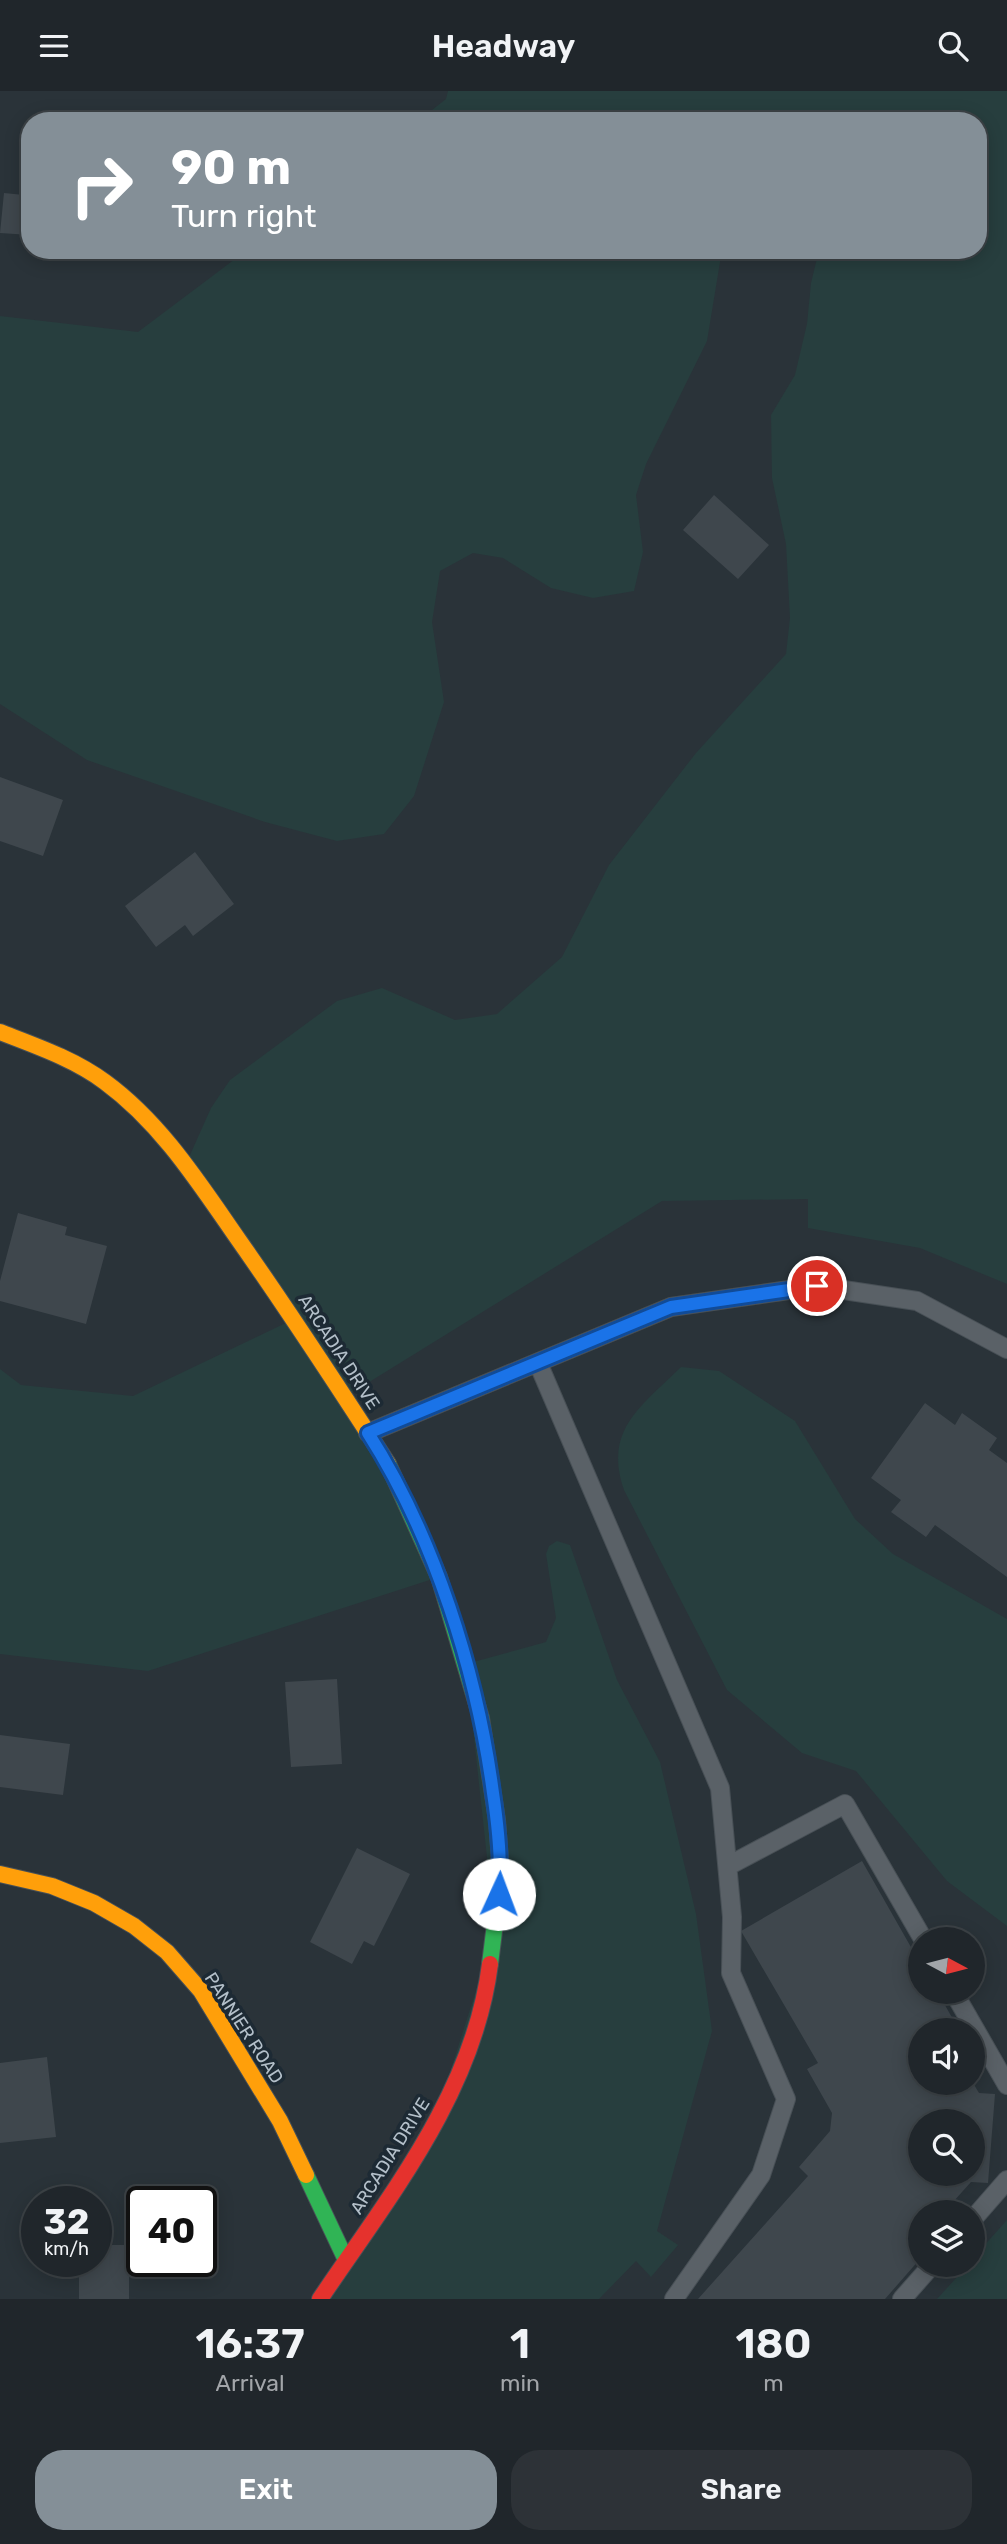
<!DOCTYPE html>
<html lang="en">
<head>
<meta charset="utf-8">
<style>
	body { margin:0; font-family:Rubik,sans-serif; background:#2d3237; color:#f1f3f6; height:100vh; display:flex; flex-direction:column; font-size:26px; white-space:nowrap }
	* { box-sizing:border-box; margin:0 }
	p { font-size:23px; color:#a2a5a9 }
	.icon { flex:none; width:38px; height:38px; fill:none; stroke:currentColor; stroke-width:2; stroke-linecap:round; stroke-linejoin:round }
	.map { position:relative; height:2208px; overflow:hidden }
	.details { display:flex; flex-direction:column; background:#20262b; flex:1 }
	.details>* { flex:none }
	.guide { position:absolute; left:21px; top:21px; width:966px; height:147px; border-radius:28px; box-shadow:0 4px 18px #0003,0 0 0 2px #3d4347; background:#848f97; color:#fff; overflow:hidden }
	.needle { width:46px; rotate:97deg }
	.fabs { position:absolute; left:908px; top:1836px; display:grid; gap:14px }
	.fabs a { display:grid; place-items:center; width:77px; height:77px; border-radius:50%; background:#20262b; box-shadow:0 4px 18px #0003,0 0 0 2px #3d4347; font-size:35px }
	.speed { position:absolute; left:21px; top:2095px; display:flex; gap:14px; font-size:35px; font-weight:700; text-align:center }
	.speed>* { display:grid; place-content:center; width:91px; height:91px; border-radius:50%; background:#20262b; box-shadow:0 4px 18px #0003,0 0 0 2px #3d4347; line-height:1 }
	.speed small { font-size:18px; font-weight:400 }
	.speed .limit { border:4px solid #111; border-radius:10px; background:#fff; color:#111 }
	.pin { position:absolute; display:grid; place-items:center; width:60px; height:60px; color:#fff; margin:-30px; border:4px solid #fff; border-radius:50%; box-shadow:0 2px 7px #0007 }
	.me { position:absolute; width:77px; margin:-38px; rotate:2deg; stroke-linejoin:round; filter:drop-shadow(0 0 5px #0008) }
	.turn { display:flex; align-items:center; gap:24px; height:147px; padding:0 35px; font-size:32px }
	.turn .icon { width:91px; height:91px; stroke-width:2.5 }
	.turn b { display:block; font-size:49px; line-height:60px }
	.eta { display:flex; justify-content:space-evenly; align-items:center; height:119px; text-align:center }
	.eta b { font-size:42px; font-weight:600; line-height:49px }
	.action { display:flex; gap:14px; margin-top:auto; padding:14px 35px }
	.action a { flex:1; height:80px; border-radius:28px; background:#848f97; color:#fff; font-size:28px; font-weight:600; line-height:80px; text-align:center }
	.action a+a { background:#2d3237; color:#f1f3f6 }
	header { display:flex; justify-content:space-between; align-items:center; height:91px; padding:0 35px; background:#20262b; font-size:32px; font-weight:600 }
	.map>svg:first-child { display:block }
	.green { fill:#273e3e }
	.building { fill:#3f474d; fill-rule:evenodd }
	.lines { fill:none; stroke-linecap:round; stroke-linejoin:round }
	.lane-casing { stroke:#485056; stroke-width:20 }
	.fast-casing { stroke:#485056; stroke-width:18 }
	.slow-casing { stroke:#485056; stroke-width:18 }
	.jam-casing { stroke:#485056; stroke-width:18 }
	.lane { stroke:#5a6167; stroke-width:18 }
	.fast { stroke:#30b455; stroke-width:16 }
	.slow { stroke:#ff9f0a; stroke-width:16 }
	.jam { stroke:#e5322d; stroke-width:16 }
	.route-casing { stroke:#114b97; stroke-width:18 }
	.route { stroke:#1a73e8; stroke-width:12 }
	.labels { text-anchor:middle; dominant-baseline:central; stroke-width:7; stroke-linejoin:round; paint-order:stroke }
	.street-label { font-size:18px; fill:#b4c0ca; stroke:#1d2a34 }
</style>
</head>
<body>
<header><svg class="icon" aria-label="menu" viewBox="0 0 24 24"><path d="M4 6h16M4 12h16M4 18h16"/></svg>Headway<svg class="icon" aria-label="search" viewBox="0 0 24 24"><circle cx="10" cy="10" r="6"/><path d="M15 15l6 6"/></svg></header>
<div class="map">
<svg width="1007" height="2208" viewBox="0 0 1007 2208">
	<rect width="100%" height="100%" fill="#2a3339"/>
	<!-- green -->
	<path class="green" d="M448,0H1007V1193L920,1157L808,1137V1108L662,1110L345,1306L439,1486L148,1580L0,1563V1278L21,1294L133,1305L294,1228L186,1073L211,1017L230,989L337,910L382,897L455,929L497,923L562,866L609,774L696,662L786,563L790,527L786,453L772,387L771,324L795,284L807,233L811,192L819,159H978V30H418L446,8Z
		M247,159H722L707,250L646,373L636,404L643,461L634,500L593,507L551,497L503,467L473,462L440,480L432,531L444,611L414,705L384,743L337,750L265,731L87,669L0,613V225L138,241Z
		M681,1276L719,1280L795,1330L855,1428L893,1463L1007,1528V1835L947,1790L856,1680L802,1662L727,1599L624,1399C603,1338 642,1315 681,1276Z
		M557,1450L570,1454L617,1589L660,1671L696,1823L712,1940L657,2140L678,2154L651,2186L636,2170L599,2208H320L429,2047L495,1840L466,1573L546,1551L556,1527L546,1463L549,1455Z
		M1007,2129V2208H937L968,2174H973V2167Z"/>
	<!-- building -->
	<path class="building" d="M24,100H30V144L0,142L4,102L24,104Z
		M714,404L769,454L738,488L683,439Z
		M0,686L63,709L43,765L0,750Z
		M195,761L234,813L193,845L185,834L156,856L125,815Z
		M18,1122L67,1136L65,1144L107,1155L86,1233L0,1210V1190Z
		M925,1312L955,1334L962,1322L997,1347L989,1359L1007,1372V1486L935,1434L926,1446L891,1421L901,1409L871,1387Z
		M337,1588L342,1673L291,1676L285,1591Z
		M0,1644L70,1653L63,1704L0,1696Z
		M357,1757L410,1783L374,1855L364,1850L352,1873L310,1851Z
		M862,1770L920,1872V1900H937L959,1939H920V1992H973L979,2002L995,2003L988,2092L971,2091L944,2121H920V2168L885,2208H698L808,2085L799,2076L830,2040L832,2022L807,1978L818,1972L741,1840ZM920,2030H973V2082H920Z
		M47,1966L56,2046L0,2052V1972Z
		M96,2154H129V2208H79V2170H96Z"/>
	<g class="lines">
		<!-- lane casing -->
		<g class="lane-casing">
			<path id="lane" d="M538,1272L720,1697L732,1826L731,1882L786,2008L761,2084L674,2208
				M368,1342L671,1216L817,1195L917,1210L1007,1258
				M728,1775L845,1713L923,1848
				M953,1900L1007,1994
				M973,2128L1007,2089
				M902,2208L932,2174"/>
		</g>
		<!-- fast casing -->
		<g class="fast-casing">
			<path id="fast" d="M388,1373L439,1486L481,1627L497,1729L501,1784L490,1873
				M306,2084L346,2169"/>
		</g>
		<!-- slow casing -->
		<g class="slow-casing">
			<path id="slow" d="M0,941C36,955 74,968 105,991C161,1032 199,1092 238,1148C290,1222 339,1297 388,1373
				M0,1783L52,1795L94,1812L134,1835L167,1861L201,1900L280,2030L306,2084"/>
		</g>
		<!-- jam casing -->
		<g class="jam-casing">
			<path id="jam" d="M320,2208C390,2104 474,2001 490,1873"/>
		</g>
		<!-- lane -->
		<use href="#lane" class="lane"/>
		<!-- fast -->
		<use href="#fast" class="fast"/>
		<!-- slow -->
		<use href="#slow" class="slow"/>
		<!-- jam -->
		<use href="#jam" class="jam"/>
	</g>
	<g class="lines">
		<!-- route casing -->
		<g class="route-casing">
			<path id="route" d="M499,1803C502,1769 498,1735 493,1702C477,1581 434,1445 368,1342L671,1216L817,1195"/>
		</g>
		<!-- route -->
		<use href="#route" class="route"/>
	</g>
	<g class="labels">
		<!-- street labels -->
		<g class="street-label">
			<text transform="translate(339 1261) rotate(57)">ARCADIA DRIVE</text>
			<text transform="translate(244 1937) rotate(57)">PANNIER ROAD</text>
			<text transform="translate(390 2065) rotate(-58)">ARCADIA DRIVE</text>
		</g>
	</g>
</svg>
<div class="fabs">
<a><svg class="needle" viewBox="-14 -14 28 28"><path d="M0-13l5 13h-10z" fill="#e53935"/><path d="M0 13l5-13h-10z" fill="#a2a5a9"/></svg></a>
<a><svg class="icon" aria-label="sound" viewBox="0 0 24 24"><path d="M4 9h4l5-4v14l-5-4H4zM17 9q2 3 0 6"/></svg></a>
<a><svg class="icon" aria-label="search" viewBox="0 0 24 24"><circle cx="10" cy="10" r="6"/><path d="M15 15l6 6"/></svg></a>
<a><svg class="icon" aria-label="layers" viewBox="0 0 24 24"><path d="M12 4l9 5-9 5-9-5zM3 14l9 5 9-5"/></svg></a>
</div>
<div class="speed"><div>32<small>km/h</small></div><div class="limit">40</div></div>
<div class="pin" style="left:817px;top:1195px;background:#d93025"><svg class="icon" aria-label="arrive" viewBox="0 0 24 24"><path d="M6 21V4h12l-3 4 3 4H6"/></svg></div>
<svg class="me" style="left:499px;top:1803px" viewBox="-20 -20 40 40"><circle r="19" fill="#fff"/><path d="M0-13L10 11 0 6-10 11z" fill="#1a73e8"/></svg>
<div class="guide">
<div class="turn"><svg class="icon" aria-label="right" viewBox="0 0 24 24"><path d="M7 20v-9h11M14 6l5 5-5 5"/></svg><div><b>90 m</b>Turn right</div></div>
</div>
</div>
<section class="details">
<div class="eta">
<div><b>16:37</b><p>Arrival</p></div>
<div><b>1</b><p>min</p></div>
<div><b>180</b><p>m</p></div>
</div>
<div class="action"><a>Exit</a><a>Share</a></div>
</section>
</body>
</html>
